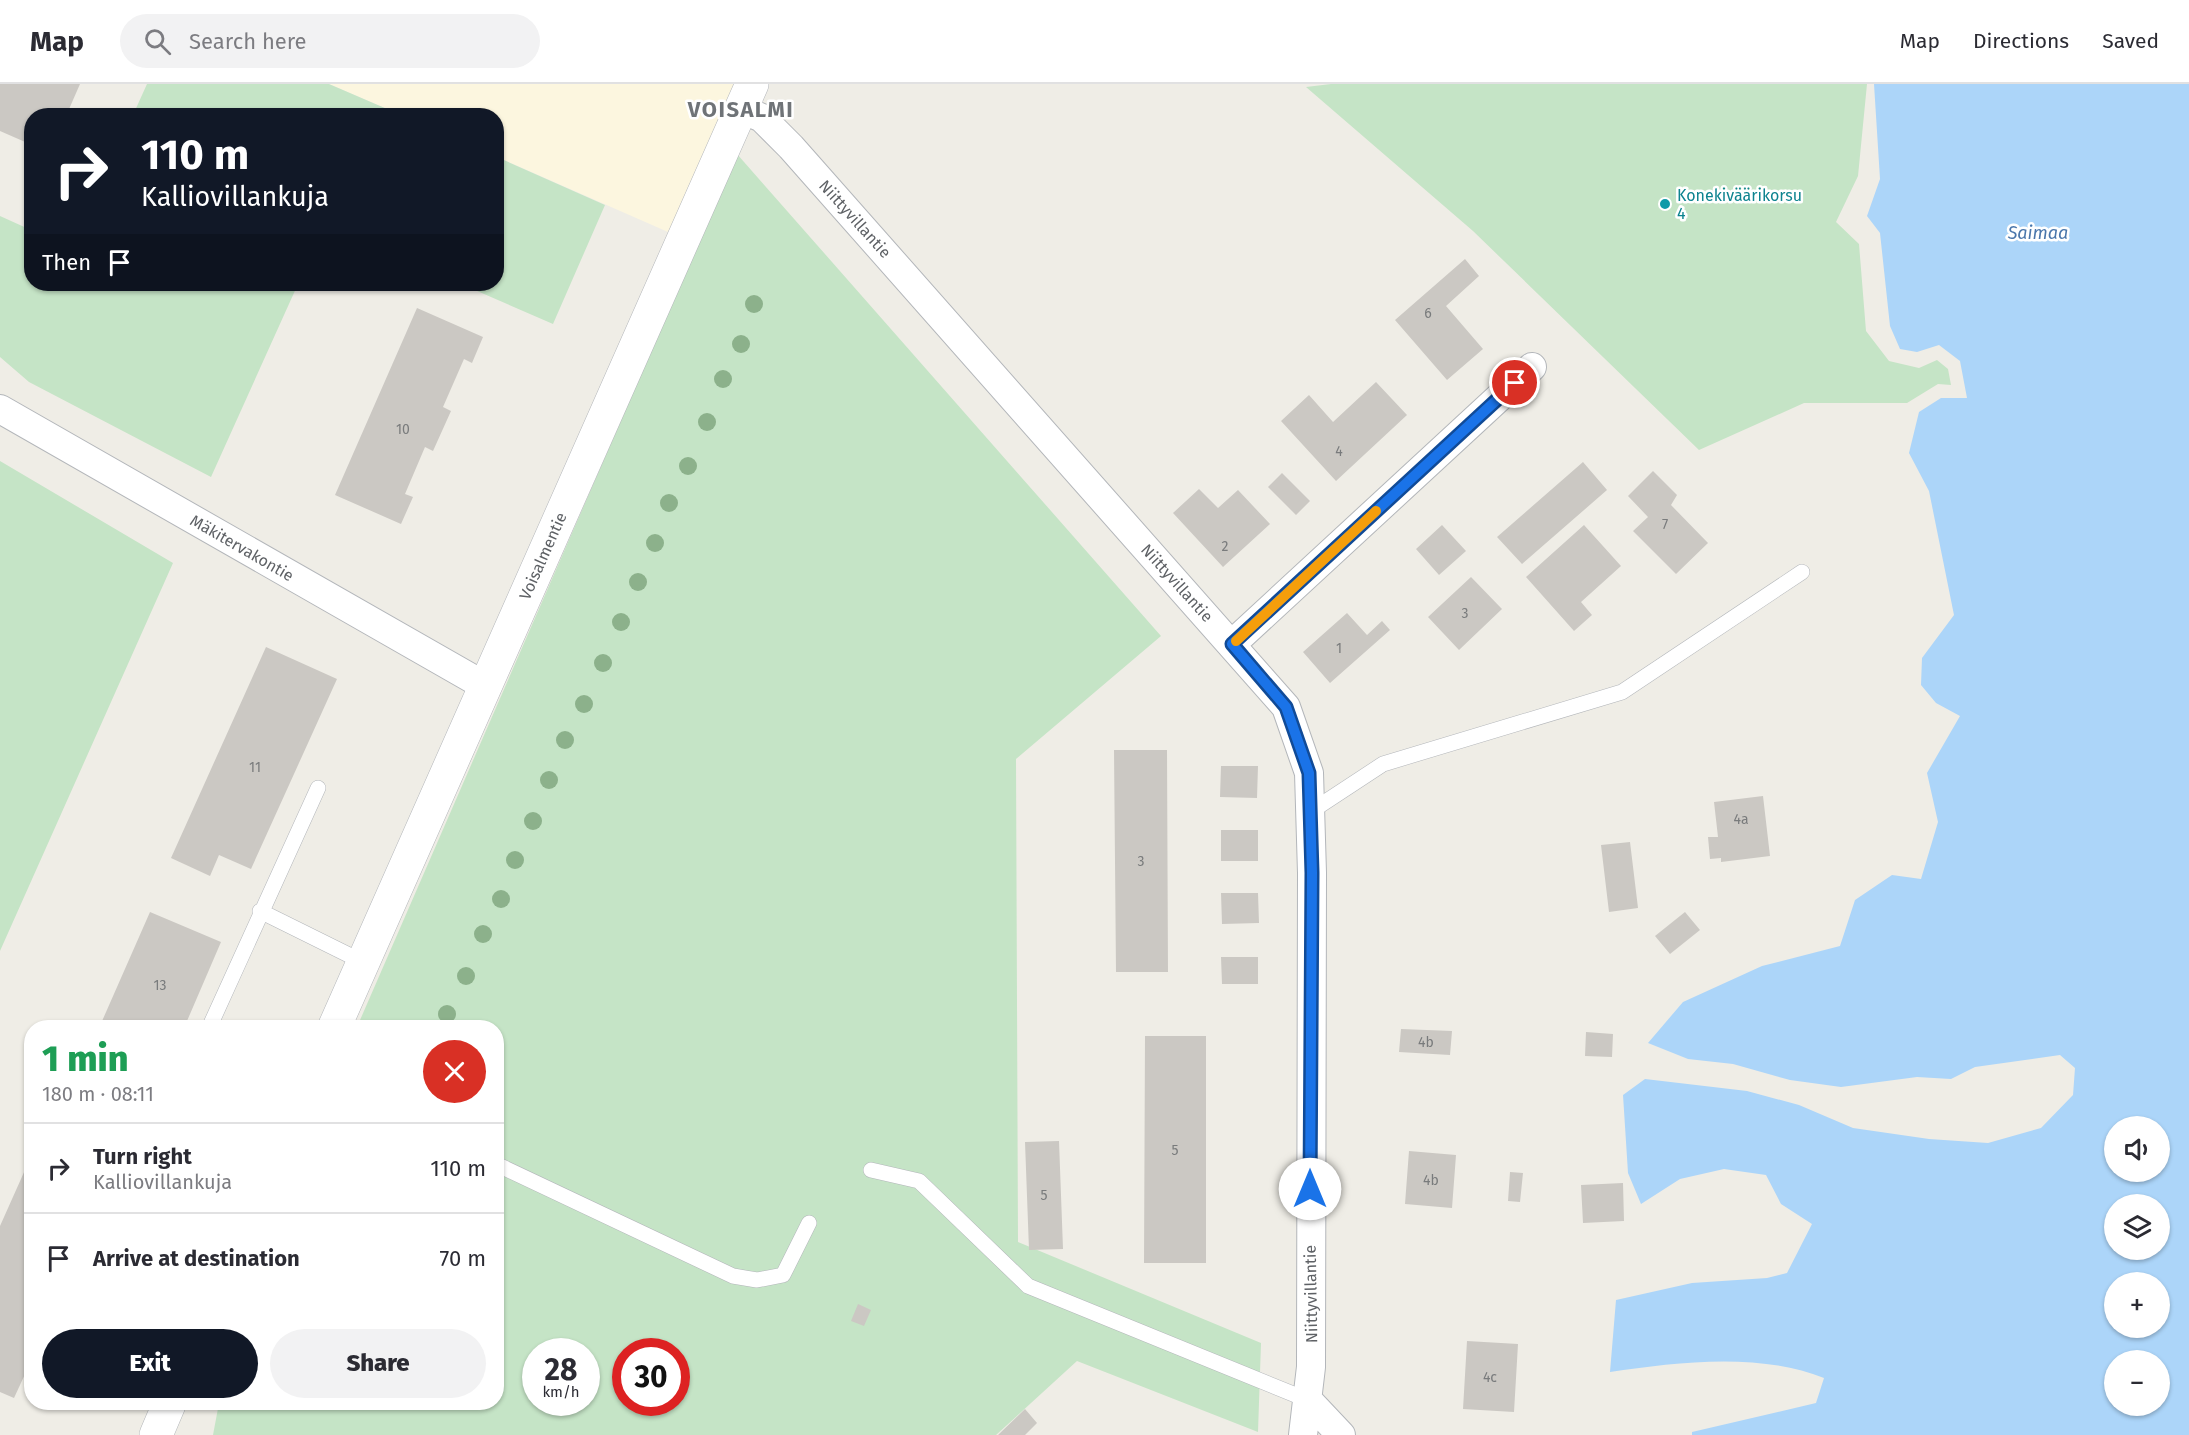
<!DOCTYPE html>
<html lang="en">
<head>
<meta charset="utf-8">
<style>
	body { margin:0; font-family:"Fira Sans",sans-serif; background:#f2f2f3; color:#2b2b33; height:100vh; display:flex; flex-direction:column; font-size:22px; white-space:nowrap }
	* { box-sizing:border-box; margin:0 }
	p { font-size:20px; color:#7c7c81 }
	.icon { flex:none; width:33px; height:33px; fill:none; stroke:currentColor; stroke-width:2; stroke-linecap:round; stroke-linejoin:round }
	.map { position:relative; flex:1; overflow:hidden }
	.sheet { position:absolute; left:24px; top:936px; width:480px; height:390px; display:flex; flex-direction:column; background:#fff; border-radius:24px; box-shadow:0 2px 4px #0004 }
	.sheet>* { flex:none }
	.banner { position:absolute; left:24px; top:24px; width:480px; height:183px; border-radius:24px; box-shadow:0 2px 4px #0004; background:#111827; color:#fff; overflow:hidden }
	.buttons { position:absolute; left:2104px; top:1032px; display:grid; gap:12px }
	.buttons a { display:grid; place-items:center; width:66px; height:66px; border-radius:50%; background:#fff; box-shadow:0 2px 4px #0004; font-size:30px }
	.speed { position:absolute; left:522px; top:1254px; display:flex; gap:12px; font-size:30px; font-weight:700; text-align:center }
	.speed>* { display:grid; place-content:center; width:78px; height:78px; border-radius:50%; background:#fff; box-shadow:0 2px 4px #0004; line-height:1 }
	.speed small { font-size:15px; font-weight:400 }
	.speed .limit { border:9px solid #d22; background:#fff; color:#111 }
	.pin { position:absolute; display:grid; place-items:center; width:51px; height:51px; color:#fff; margin:-26px; border:3px solid #fff; border-radius:50%; box-shadow:0 2px 6px #0007 }
	.me { position:absolute; width:66px; margin:-33px; rotate:0deg; stroke-linejoin:round; filter:drop-shadow(0 0 4px #0008) }
	.turn { display:flex; align-items:center; gap:21px; height:126px; padding:0 18px; font-size:27px }
	.turn .icon { width:78px; height:78px; stroke-width:2.5 }
	.turn b { display:block; font-size:42px; line-height:51px }
	.then { display:flex; align-items:center; height:57px; padding:0 18px; background:#0003; gap:12px; font-size:22px }
	.round { display:grid; place-items:center; flex:none; width:63px; height:63px; border-radius:32px; background:#f2f2f3 }
	.head { display:flex; align-items:center; justify-content:space-between; height:102px; padding:0 18px }
	h1 { font-size:36px; font-weight:800; line-height:45px; color:#1e9e55 }
	.button { display:flex; gap:12px; margin-top:auto; padding:12px 18px }
	.button a { flex:1; height:69px; border-radius:36px; background:#111827; color:#fff; font-size:24px; font-weight:800; line-height:69px; text-align:center }
	.button a+a { background:#f2f2f3; color:#2b2b33 }
	ul { padding:0; list-style:none }
	li { display:flex; align-items:center; gap:18px; height:90px; padding:0 18px; border-top:2px solid #e1e1e2 }
	li div { flex:1 }
	li b { display:block; font-size:22px }
	li em { font-style:normal }
	header { display:flex; align-items:center; gap:36px; box-sizing:border-box; height:84px; padding:0 30px; background:#fff; border-bottom:2px solid #e1e1e2 }
	header strong { font-size:28px }
	nav { display:flex; gap:33px; margin-inline-start:auto; font-size:21px }
	.search { width:420px; height:54px; background:#f2f2f3; display:flex; align-items:center; gap:15px; box-sizing:border-box; padding:0 21px; border-radius:33px; color:#7c7c81; font-size:22px }
	.map>svg:first-child { display:block }
	.commercial { fill:#fcf6df }
	.green { fill:#c5e4c6; fill-rule:evenodd }
	.water { fill:#acd5f9; fill-rule:evenodd }
	.building { fill:#cbc8c3 }
	.lines { fill:none; stroke-linecap:round; stroke-linejoin:round }
	.service-casing { stroke:#b3b6ba; stroke-width:16 }
	.minor-casing { stroke:#b3b6ba; stroke-width:30 }
	.tertiary-casing { stroke:#b3b6ba; stroke-width:34 }
	.service { stroke:#fff; stroke-width:15 }
	.minor { stroke:#fff; stroke-width:28 }
	.tertiary { stroke:#fff; stroke-width:33 }
	.tree { fill:#8cb18b }
	.route-casing { stroke:#114b97; stroke-width:15 }
	.route { stroke:#1a73e8; stroke-width:10 }
	.slow { stroke:#f59e0b; stroke-width:10 }
	.culture-dot { fill:#0f9aa8; stroke:#fff; stroke-width:2 }
	.labels { text-anchor:middle; dominant-baseline:central; stroke-width:5; stroke-linejoin:round; paint-order:stroke }
	.number-label { font-size:14px; fill:#797b7c }
	.culture-label { font-size:16px; fill:#0d838f; stroke:#fff; text-anchor:start }
	.street-label { font-size:16px; fill:#5e6165; stroke:#fff }
	.water-label { font-size:18px; font-style:italic; fill:#4a76ab; stroke:#fff }
	.district-label { font-size:22px; font-weight:bold; letter-spacing:1.5px; fill:#6f7377; stroke:#fff }
</style>
</head>
<body>
<header>
<strong>Map</strong>
<div class="search"><svg class="icon" aria-label="search" viewBox="0 0 24 24"><circle cx="10" cy="10" r="6"/><path d="M15 15l6 6"/></svg>Search here</div>
<nav><a>Map</a><a>Directions</a><a>Saved</a></nav>
</header>
<div class="map">
<svg width="2189" height="1351" viewBox="0 0 2189 1351">
	<rect width="100%" height="100%" fill="#efede6"/>
	<!-- commercial -->
	<path class="commercial" d="M329,0H752L684,155L497,73L496,32L401,31Z"/>
	<!-- green -->
	<path class="green" d="M147,0H329L401,31H133Z
		M1331,0H1867L1858,92L1836,138L1859,160L1866,247L1889,277L1919,284L1937,276L1948,285L1951,301L1938,300L1907,319H1804L1699,366L1473,147L1306,3Z
		M737,70L1161,552L1016,675L1018,1158L1261,1259L1258,1348L1077,1277L996,1351H213L219,1319L496,1318V944L357,943ZM536,1268H586V1318H536ZM626,1268H676V1318H626Z
		M497,73L605,121L553,240L461,200H496Z
		M0,132L31,146L32,200H298L211,393L29,298L0,273Z
		M0,377L173,479L0,867Z"/>
	<!-- water -->
	<path class="water" d="M1874,0H2189V1351H1692V1348L1816,1319L1824,1294C1759,1268 1677,1278 1610,1288L1616,1216L1692,1199L1767,1194L1787,1189L1812,1140L1781,1120L1766,1091L1724,1085L1680,1095L1641,1120L1628,1089L1623,1011L1645,995L1747,1007L1799,1021L1853,1044L1929,1055L1988,1059L2041,1044L2073,1011L2075,984L2060,971L1975,983L1951,995L1917,993L1841,1003L1790,996L1733,980L1688,975L1648,959L1683,918L1762,882L1840,862L1855,816L1892,791L1921,795L1938,738L1927,689L1960,632L1936,619L1921,601L1922,574L1954,531L1929,407L1909,369L1919,328L1941,314H1967L1960,277L1939,261L1917,268L1900,265L1890,242L1880,149L1867,132L1880,95ZM2115,1042H2160V1088H2115ZM2115,1120H2160V1166H2115ZM2115,1198H2160V1244H2115ZM2160,1276V1322H2115V1276Z"/>
	<!-- building -->
	<path class="building" d="M0,0H80L66,32H32V61L0,47Z
		M1465,175L1479,192L1446,222L1483,265L1447,296L1395,236Z
		M417,224L483,253L472,279L464,275L443,323L451,327L433,367L425,363L405,410L413,413L401,440L335,411Z
		M1376,298L1407,331L1336,397L1281,337L1309,311L1333,338Z
		M1583,378L1607,406L1522,480L1497,453Z
		M1653,387L1677,411L1671,421L1708,459L1676,490L1633,447L1648,433L1628,412Z
		M1282,389L1310,417L1296,431L1268,403Z
		M1199,405L1218,424L1238,406L1270,440L1223,483L1173,429Z
		M1442,441L1466,467L1439,491L1416,465Z
		M1584,441L1621,482L1581,518L1592,531L1574,547L1526,493Z
		M1471,493L1502,525L1459,566L1428,533Z
		M1347,529L1367,551L1382,537L1390,546L1330,599L1303,568Z
		M266,563L337,595L251,785L219,771L210,792L171,774Z
		M1114,666H1167L1168,888H1116Z
		M1221,682H1258L1257,714L1220,713Z
		M1763,712L1770,772L1721,778V774L1710,775L1708,753H1718L1714,718Z
		M1221,746H1258V777H1221Z
		M1630,758L1638,824L1609,828L1601,761Z
		M1221,809H1258L1259,839L1222,840Z
		M150,828L221,858L184,944H99Z
		M1685,828L1700,846L1670,870L1655,852Z
		M1221,873H1258V900H1222Z
		M1401,945L1452,947L1450,971L1399,968Z
		M1586,948L1613,950L1612,973L1585,972Z
		M1145,952H1206V1179H1144Z
		M1059,1057L1063,1165L1029,1166L1025,1058Z
		M1409,1067L1456,1071L1452,1124L1405,1120Z
		M29,1077L32,1078V1275L14,1314L0,1308V1142Z
		M1510,1088L1523,1089L1520,1118L1508,1117Z
		M1623,1099L1624,1137L1583,1139L1581,1101Z
		M858,1220L871,1226L864,1242L851,1237Z
		M1467,1257L1518,1260L1514,1328L1463,1325Z
		M1025,1325L1037,1339L1025,1351H998Z"/>
	<g class="lines">
		<!-- service casing -->
		<g class="service-casing">
			<path id="service" d="M1310,728L1383,680L1622,608L1802,488
				M260,827L363,878
				M209,944L318,704
				M496,1080L733,1192L757,1196L783,1191L809,1139
				M871,1086L919,1097L1028,1202L1308,1316"/>
		</g>
		<!-- minor casing -->
		<g class="minor-casing">
			<path id="minor" d="M741,25L762,34L791,63L1286,623L1309,689L1312,789L1311,1283L1303,1351
				M0,325L485,602
				M1232,560L1532,283
				M1308,1316L1341,1351"/>
		</g>
		<!-- tertiary casing -->
		<g class="tertiary-casing">
			<path id="tertiary" d="M334,944L752,0
				M156,1351L170,1318"/>
		</g>
		<!-- service -->
		<use href="#service" class="service"/>
		<!-- minor -->
		<use href="#minor" class="minor"/>
		<!-- tertiary -->
		<use href="#tertiary" class="tertiary"/>
	</g>
	<!-- trees -->
	<g class="tree">
		<circle cx="754" cy="220" r="9"/>
		<circle cx="741" cy="260" r="9"/>
		<circle cx="723" cy="295" r="9"/>
		<circle cx="707" cy="338" r="9"/>
		<circle cx="688" cy="382" r="9"/>
		<circle cx="669" cy="419" r="9"/>
		<circle cx="655" cy="459" r="9"/>
		<circle cx="638" cy="498" r="9"/>
		<circle cx="621" cy="538" r="9"/>
		<circle cx="603" cy="579" r="9"/>
		<circle cx="584" cy="620" r="9"/>
		<circle cx="565" cy="656" r="9"/>
		<circle cx="549" cy="696" r="9"/>
		<circle cx="533" cy="737" r="9"/>
		<circle cx="515" cy="776" r="9"/>
		<circle cx="501" cy="815" r="9"/>
		<circle cx="483" cy="850" r="9"/>
		<circle cx="466" cy="892" r="9"/>
		<circle cx="447" cy="930" r="9"/>
	</g>
	<g class="lines">
		<!-- route casing -->
		<g class="route-casing">
			<path id="route" d="M1310,1105L1312,789L1309,689L1286,623L1232,560L1515,299"/>
		</g>
		<!-- route -->
		<use href="#route" class="route"/>
		<!-- slow -->
		<path class="slow" d="M1236,557L1376,427"/>
	</g>
	<!-- markers -->
	<circle class="culture-dot" cx="1665" cy="120" r="6"/>
	<g class="labels">
		<!-- number labels -->
		<g class="number-label">
			<text x="1428" y="229">6</text>
			<text x="403" y="345">10</text>
			<text x="1339" y="367">4</text>
			<text x="1665" y="440">7</text>
			<text x="1225" y="462">2</text>
			<text x="1465" y="529">3</text>
			<text x="1339" y="564">1</text>
			<text x="255" y="683">11</text>
			<text x="1741" y="735">4a</text>
			<text x="1141" y="777">3</text>
			<text x="160" y="901">13</text>
			<text x="1426" y="958">4b</text>
			<text x="1175" y="1066">5</text>
			<text x="1431" y="1096">4b</text>
			<text x="1044" y="1111">5</text>
			<text x="1490" y="1293">4c</text>
		</g>
		<!-- culture labels -->
		<g class="culture-label">
			<text x="1677" y="111">Konekiväärikorsu<tspan x="1677" dy="18">4</tspan></text>
		</g>
		<!-- street labels -->
		<g class="street-label">
			<text transform="translate(855 135) rotate(48)">Niittyvillantie</text>
			<text transform="translate(242 464) rotate(30)">Mäkitervakontie</text>
			<text transform="translate(543 472) rotate(-66)">Voisalmentie</text>
			<text transform="translate(1177 499) rotate(48)">Niittyvillantie</text>
			<text transform="translate(1311 1210) rotate(-91)">Niittyvillantie</text>
		</g>
		<!-- water labels -->
		<g class="water-label">
			<text x="2038" y="149">Saimaa</text>
		</g>
		<!-- district labels -->
		<g class="district-label">
			<text x="741" y="25">VOISALMI</text>
		</g>
	</g>
</svg>
<div class="buttons">
<a><svg class="icon" aria-label="sound" viewBox="0 0 24 24"><path d="M4 9h4l5-4v14l-5-4H4zM17 9q2 3 0 6"/></svg></a>
<a><svg class="icon" aria-label="layers" viewBox="0 0 24 24"><path d="M12 4l9 5-9 5-9-5zM3 14l9 5 9-5"/></svg></a>
<a>+</a>
<a>−</a>
</div>
<div class="speed"><div>28<small>km/h</small></div><div class="limit">30</div></div>
<div class="pin" style="left:1515px;top:299px;background:#d93025"><svg class="icon" aria-label="arrive" viewBox="0 0 24 24"><path d="M6 21V4h12l-3 4 3 4H6"/></svg></div>
<svg class="me" style="left:1310px;top:1105px" viewBox="-20 -20 40 40"><circle r="19" fill="#fff"/><path d="M0-13L10 11 0 6-10 11z" fill="#1a73e8"/></svg>
<div class="banner">
<div class="turn"><svg class="icon" aria-label="right" viewBox="0 0 24 24"><path d="M7 20v-9h11M14 6l5 5-5 5"/></svg><div><b>110 m</b>Kalliovillankuja</div></div>
<div class="then">Then<svg class="icon" aria-label="arrive" viewBox="0 0 24 24"><path d="M6 21V4h12l-3 4 3 4H6"/></svg></div>
</div>
<section class="sheet">
<div class="head"><div><h1>1 min</h1><p>180 m · 08:11</p></div><a class="round" style="background:#d93025;color:#fff"><svg class="icon" aria-label="close" viewBox="0 0 24 24"><path d="M6 6l12 12M18 6L6 18"/></svg></a></div>
<ul>
<li><svg class="icon" aria-label="right" viewBox="0 0 24 24"><path d="M7 20v-9h11M14 6l5 5-5 5"/></svg><div><b>Turn right</b><p>Kalliovillankuja</p></div><em>110 m</em></li>
<li><svg class="icon" aria-label="arrive" viewBox="0 0 24 24"><path d="M6 21V4h12l-3 4 3 4H6"/></svg><div><b>Arrive at destination</b></div><em>70 m</em></li>
</ul>
<div class="button"><a>Exit</a><a>Share</a></div>
</section>
</div>
</body>
</html>
